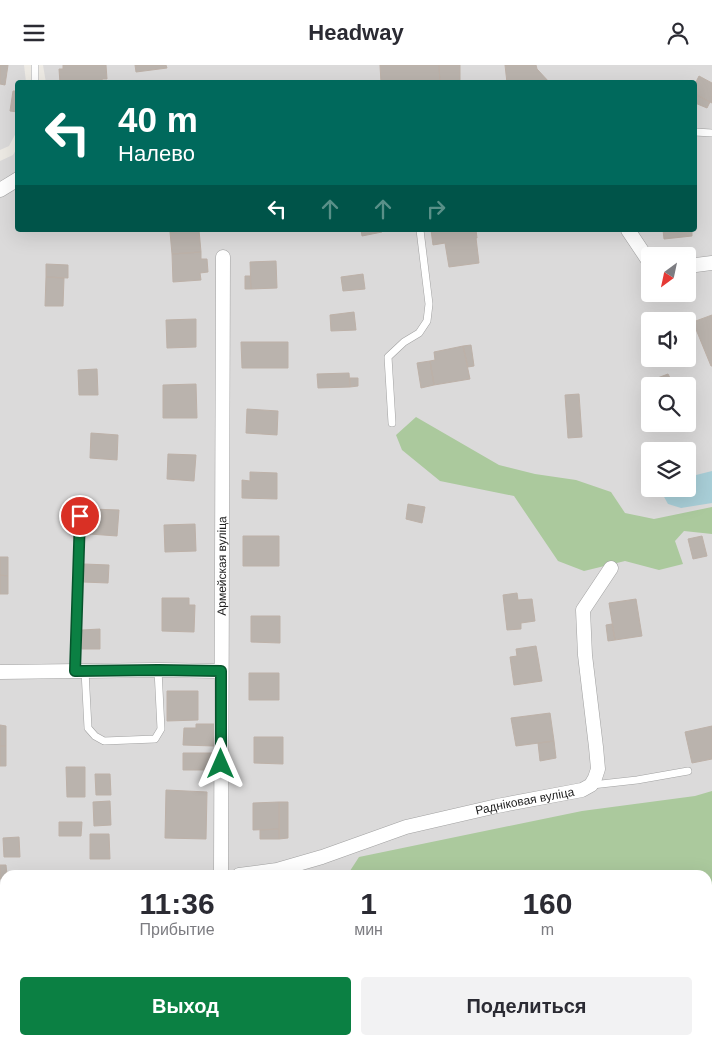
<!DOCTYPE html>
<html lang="ru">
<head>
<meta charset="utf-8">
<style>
	body { margin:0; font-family:Helvetica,sans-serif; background:#f2f2f3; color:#2b2b33; height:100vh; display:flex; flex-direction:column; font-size:19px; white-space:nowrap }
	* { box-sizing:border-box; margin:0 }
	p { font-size:16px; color:#7c7c81 }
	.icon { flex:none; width:28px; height:28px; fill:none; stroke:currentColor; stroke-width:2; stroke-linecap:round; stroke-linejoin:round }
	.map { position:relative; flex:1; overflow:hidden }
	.details { position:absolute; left:0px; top:805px; width:712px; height:175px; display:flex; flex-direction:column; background:#fff; border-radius:15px 15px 0 0; box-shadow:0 5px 20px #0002 }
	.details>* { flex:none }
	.banner { position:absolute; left:15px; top:15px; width:682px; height:152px; border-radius:5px; box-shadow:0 5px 20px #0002; background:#00695c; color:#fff; overflow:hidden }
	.needle { width:32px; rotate:213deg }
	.fabs { position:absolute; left:641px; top:182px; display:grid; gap:10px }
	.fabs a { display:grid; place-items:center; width:55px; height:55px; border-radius:5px; background:#fff; box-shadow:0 5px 20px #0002; font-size:25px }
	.pin { position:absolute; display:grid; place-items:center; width:42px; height:42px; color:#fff; margin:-21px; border:2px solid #fff; border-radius:50%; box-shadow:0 1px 5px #0007 }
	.me { position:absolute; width:55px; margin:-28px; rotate:0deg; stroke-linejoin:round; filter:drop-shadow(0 0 4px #0008) }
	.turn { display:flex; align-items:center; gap:18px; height:105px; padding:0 20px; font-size:22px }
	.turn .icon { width:65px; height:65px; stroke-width:2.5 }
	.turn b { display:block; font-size:35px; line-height:42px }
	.lanes { display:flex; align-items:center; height:48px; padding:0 20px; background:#0003; justify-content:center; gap:25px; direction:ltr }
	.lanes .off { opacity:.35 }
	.eta { display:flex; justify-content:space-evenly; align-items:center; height:85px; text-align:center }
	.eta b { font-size:30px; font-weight:700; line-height:35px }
	.button { display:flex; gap:10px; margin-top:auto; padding:10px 20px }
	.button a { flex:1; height:58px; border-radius:5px; background:#0b8043; color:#fff; font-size:20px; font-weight:700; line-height:58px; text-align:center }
	.button a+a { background:#f2f2f3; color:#2b2b33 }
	header { display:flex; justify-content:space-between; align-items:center; height:65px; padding:0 20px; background:#fff; font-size:22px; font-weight:700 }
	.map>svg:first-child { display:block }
	.residential { fill:#dbdada; fill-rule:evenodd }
	.forest { fill:#abc99d }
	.water { fill:#a8ced7 }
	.building { fill:#bab3ad; stroke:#bdb1a8 }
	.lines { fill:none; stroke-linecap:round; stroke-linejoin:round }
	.lane-casing { stroke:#a1a1a1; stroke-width:8 }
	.street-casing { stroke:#a1a1a1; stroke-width:15 }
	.lane { stroke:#fff; stroke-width:7 }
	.street { stroke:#fff; stroke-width:14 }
	.route-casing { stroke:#07532c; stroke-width:12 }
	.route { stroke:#0b8043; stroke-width:9 }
	.labels { text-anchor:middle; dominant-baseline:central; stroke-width:4; stroke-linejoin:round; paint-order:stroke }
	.street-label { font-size:12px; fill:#1d1d1d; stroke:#fff }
</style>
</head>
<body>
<header><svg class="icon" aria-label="menu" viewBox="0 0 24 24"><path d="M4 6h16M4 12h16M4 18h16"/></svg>Headway<svg class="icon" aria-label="person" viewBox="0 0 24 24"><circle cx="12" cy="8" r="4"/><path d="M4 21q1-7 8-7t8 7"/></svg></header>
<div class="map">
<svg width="712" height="980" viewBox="0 0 712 980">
	<rect width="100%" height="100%" fill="#edeae4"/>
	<!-- residential -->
	<path class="residential" d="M0,0H24L26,17L18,18L17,66L9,81L0,85Z
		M43,0H712V980H0V96L13,90L17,83L18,165H695V18H46ZM650,191H688V229H650ZM650,256H688V294H650ZM650,321H688V359H650ZM650,386H688V424H650ZM5,810H708V975H5Z"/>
	<!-- forest -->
	<path class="forest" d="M416,352L499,400L535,409L576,415L611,427L625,448L654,454L712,442V469L684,466L675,476L683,499L659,505L625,496L584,506L558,496L514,431L440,416L402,385L396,370Z
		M712,726V968L708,966V810H349L348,809L359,792L582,746L695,731Z
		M292,975H447L446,980H287Z"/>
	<!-- water -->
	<path class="water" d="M712,406V438L681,443L668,439L663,430L667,424H688V412Z"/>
	<!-- building -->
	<path class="building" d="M0,0H8L5,20L0,19Z
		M63,0H106L107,14H102L103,18H60L59,4H63Z
		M135,0H166L167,3L136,7Z
		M380,0H439L440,18H381Z
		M439,0H460V18H440Z
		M505,0H536L537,4L550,18H507Z
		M699,11L712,18V38L695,29V19Z
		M13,26H18V47L10,46Z
		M695,29L710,37L707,43L695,38Z
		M199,165L201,187L172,189L170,167Z
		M361,165H382V167L362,171Z
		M431,165H476L477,173H476L479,198L449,202L445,178L433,180Z
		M663,165H692V171L664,174Z
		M201,187V194H207L208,207L200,208L201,215L173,217L172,189Z
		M276,196L277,223L251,224L250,197Z
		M46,199L68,200V213L46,212Z
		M363,209L365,224L343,226L341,212Z
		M245,211H250L251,224H245Z
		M46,212L64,213L63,241H45Z
		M354,247L356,265L331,266L330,250Z
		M712,250V301H711L693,257Z
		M196,254V282L167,283L166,255Z
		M241,277H288V303H242Z
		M471,280L474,301L468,302L463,281Z
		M463,281L470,314L434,320L430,296L435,295L434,287Z
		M430,296L434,320L421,323L417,298Z
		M97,304L98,330H79L78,305Z
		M349,308L350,322L318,323L317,309Z
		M668,309L674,321H654L652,315Z
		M350,313H358V321L350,322Z
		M196,319L197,353H163V320Z
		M579,329L582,372L568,373L565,330Z
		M247,344L278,346L277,370L246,368Z
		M91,368L118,370L117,395L90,393Z
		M168,389L196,390L194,416L167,414Z
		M250,407L277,408V434L242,433V415L250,416Z
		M408,439L425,442L422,458L406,454Z
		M91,444L119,445L117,471L90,469Z
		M195,459L196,486L165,487L164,460Z
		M243,471H279V501H243Z
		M702,471L707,491L693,494L688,474Z
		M0,492H8V511L0,510Z
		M84,499L109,500L108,518L83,517Z
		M0,510L8,511V529H0Z
		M517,528L518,535L532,534L535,556L521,558V564L507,565L503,530Z
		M162,533H189V540H195L194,567L162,566Z
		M636,534L642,571L615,575L609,538Z
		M251,551H280V578L251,577Z
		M612,559L615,575L608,576L606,560Z
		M100,564V584H82V565Z
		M536,581L542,616L514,620L510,592L517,591L516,584Z
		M249,608H279V635H249Z
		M167,626H198V655L167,656Z
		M550,648L554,676L516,681L511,653Z
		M196,659H214V681L183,680L184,663H196Z
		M0,660L6,661V681H0Z
		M712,661V694L692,698L685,667Z
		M254,672H283V699L254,698Z
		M554,676L556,693L540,696L538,678Z
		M0,681H6V701H0Z
		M183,688H213V705H183Z
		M66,702H85V732H67Z
		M95,709H110L111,730H96Z
		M166,725L207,727L206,774L165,773Z
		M110,736L111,760L94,761L93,737Z
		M279,737V764L253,765V738Z
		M279,737H288V773L279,774Z
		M59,757H82L81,771H59Z
		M279,764V774H260V765Z
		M90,769H109L110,794H90Z
		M19,772L20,792H4L3,773Z
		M0,800H6L7,810H5V814H0Z
		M0,844L5,845V881H0Z
		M0,968H5L6,980H0Z
		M56,975H73L74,980H56Z"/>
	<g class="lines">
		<!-- lane casing -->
		<g class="lane-casing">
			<path id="lane" d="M35,18V0
				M695,67L712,68
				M392,358L388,292L404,277L419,268L427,256L429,239L420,165
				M75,606L80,451
				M85,606L88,663L95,671L104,676L155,674L161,664L158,605
				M592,720L637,715L688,706"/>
		</g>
		<!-- street casing -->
		<g class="street-casing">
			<g id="street">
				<path d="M0,125L18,114"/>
				<path d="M628,165L650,198"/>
				<path d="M688,201L712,198"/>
				<path d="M0,607L158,605L221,606"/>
				<path id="s1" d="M221,810L223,192"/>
				<path id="s2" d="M239,810L277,805L322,792L406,762L497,741L582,725L591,720L595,713L598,704L596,682L585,590L583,545L611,503"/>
			</g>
		</g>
		<!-- lane -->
		<use href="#lane" class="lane"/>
		<!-- street -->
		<use href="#street" class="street"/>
	</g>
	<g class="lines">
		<!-- route casing -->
		<g class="route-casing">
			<path id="route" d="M80,451L75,606L158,605L221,606V699"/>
		</g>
		<!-- route -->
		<use href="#route" class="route"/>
	</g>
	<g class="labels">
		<!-- street labels -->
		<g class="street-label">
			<text stroke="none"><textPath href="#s1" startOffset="309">Армейская вуліца</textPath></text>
			<text stroke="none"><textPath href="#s2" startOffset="296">Радніковая вуліца</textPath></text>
		</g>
	</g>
</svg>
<div class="fabs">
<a><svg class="needle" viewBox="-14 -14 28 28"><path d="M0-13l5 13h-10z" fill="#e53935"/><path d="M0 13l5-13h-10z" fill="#7c7c81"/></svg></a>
<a><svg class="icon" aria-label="sound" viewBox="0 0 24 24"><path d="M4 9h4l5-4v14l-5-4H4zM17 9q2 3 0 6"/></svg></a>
<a><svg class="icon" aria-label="search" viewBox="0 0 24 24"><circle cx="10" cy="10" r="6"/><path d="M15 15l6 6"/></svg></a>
<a><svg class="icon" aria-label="layers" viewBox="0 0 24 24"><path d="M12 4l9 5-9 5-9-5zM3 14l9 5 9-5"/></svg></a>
</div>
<div class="pin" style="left:80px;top:451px;background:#d93025"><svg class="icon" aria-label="arrive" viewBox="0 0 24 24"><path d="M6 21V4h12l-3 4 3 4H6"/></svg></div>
<svg class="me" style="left:221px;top:699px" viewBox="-20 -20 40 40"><path d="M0-17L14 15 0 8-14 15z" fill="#0b8043" stroke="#fff" stroke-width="4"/></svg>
<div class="banner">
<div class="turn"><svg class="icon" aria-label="left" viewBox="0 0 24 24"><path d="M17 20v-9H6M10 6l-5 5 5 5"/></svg><div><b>40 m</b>Налево</div></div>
<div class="lanes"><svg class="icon" aria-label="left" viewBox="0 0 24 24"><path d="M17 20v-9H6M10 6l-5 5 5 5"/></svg><svg class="icon off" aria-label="ahead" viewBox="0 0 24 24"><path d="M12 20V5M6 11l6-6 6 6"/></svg><svg class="icon off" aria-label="ahead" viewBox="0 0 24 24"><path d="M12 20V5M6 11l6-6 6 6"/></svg><svg class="icon off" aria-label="right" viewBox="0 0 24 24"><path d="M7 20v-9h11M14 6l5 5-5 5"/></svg></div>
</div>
<section class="details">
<div class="eta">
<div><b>11:36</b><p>Прибытие</p></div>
<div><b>1</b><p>мин</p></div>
<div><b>160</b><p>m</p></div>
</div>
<div class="button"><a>Выход</a><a>Поделиться</a></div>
</section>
</div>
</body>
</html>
